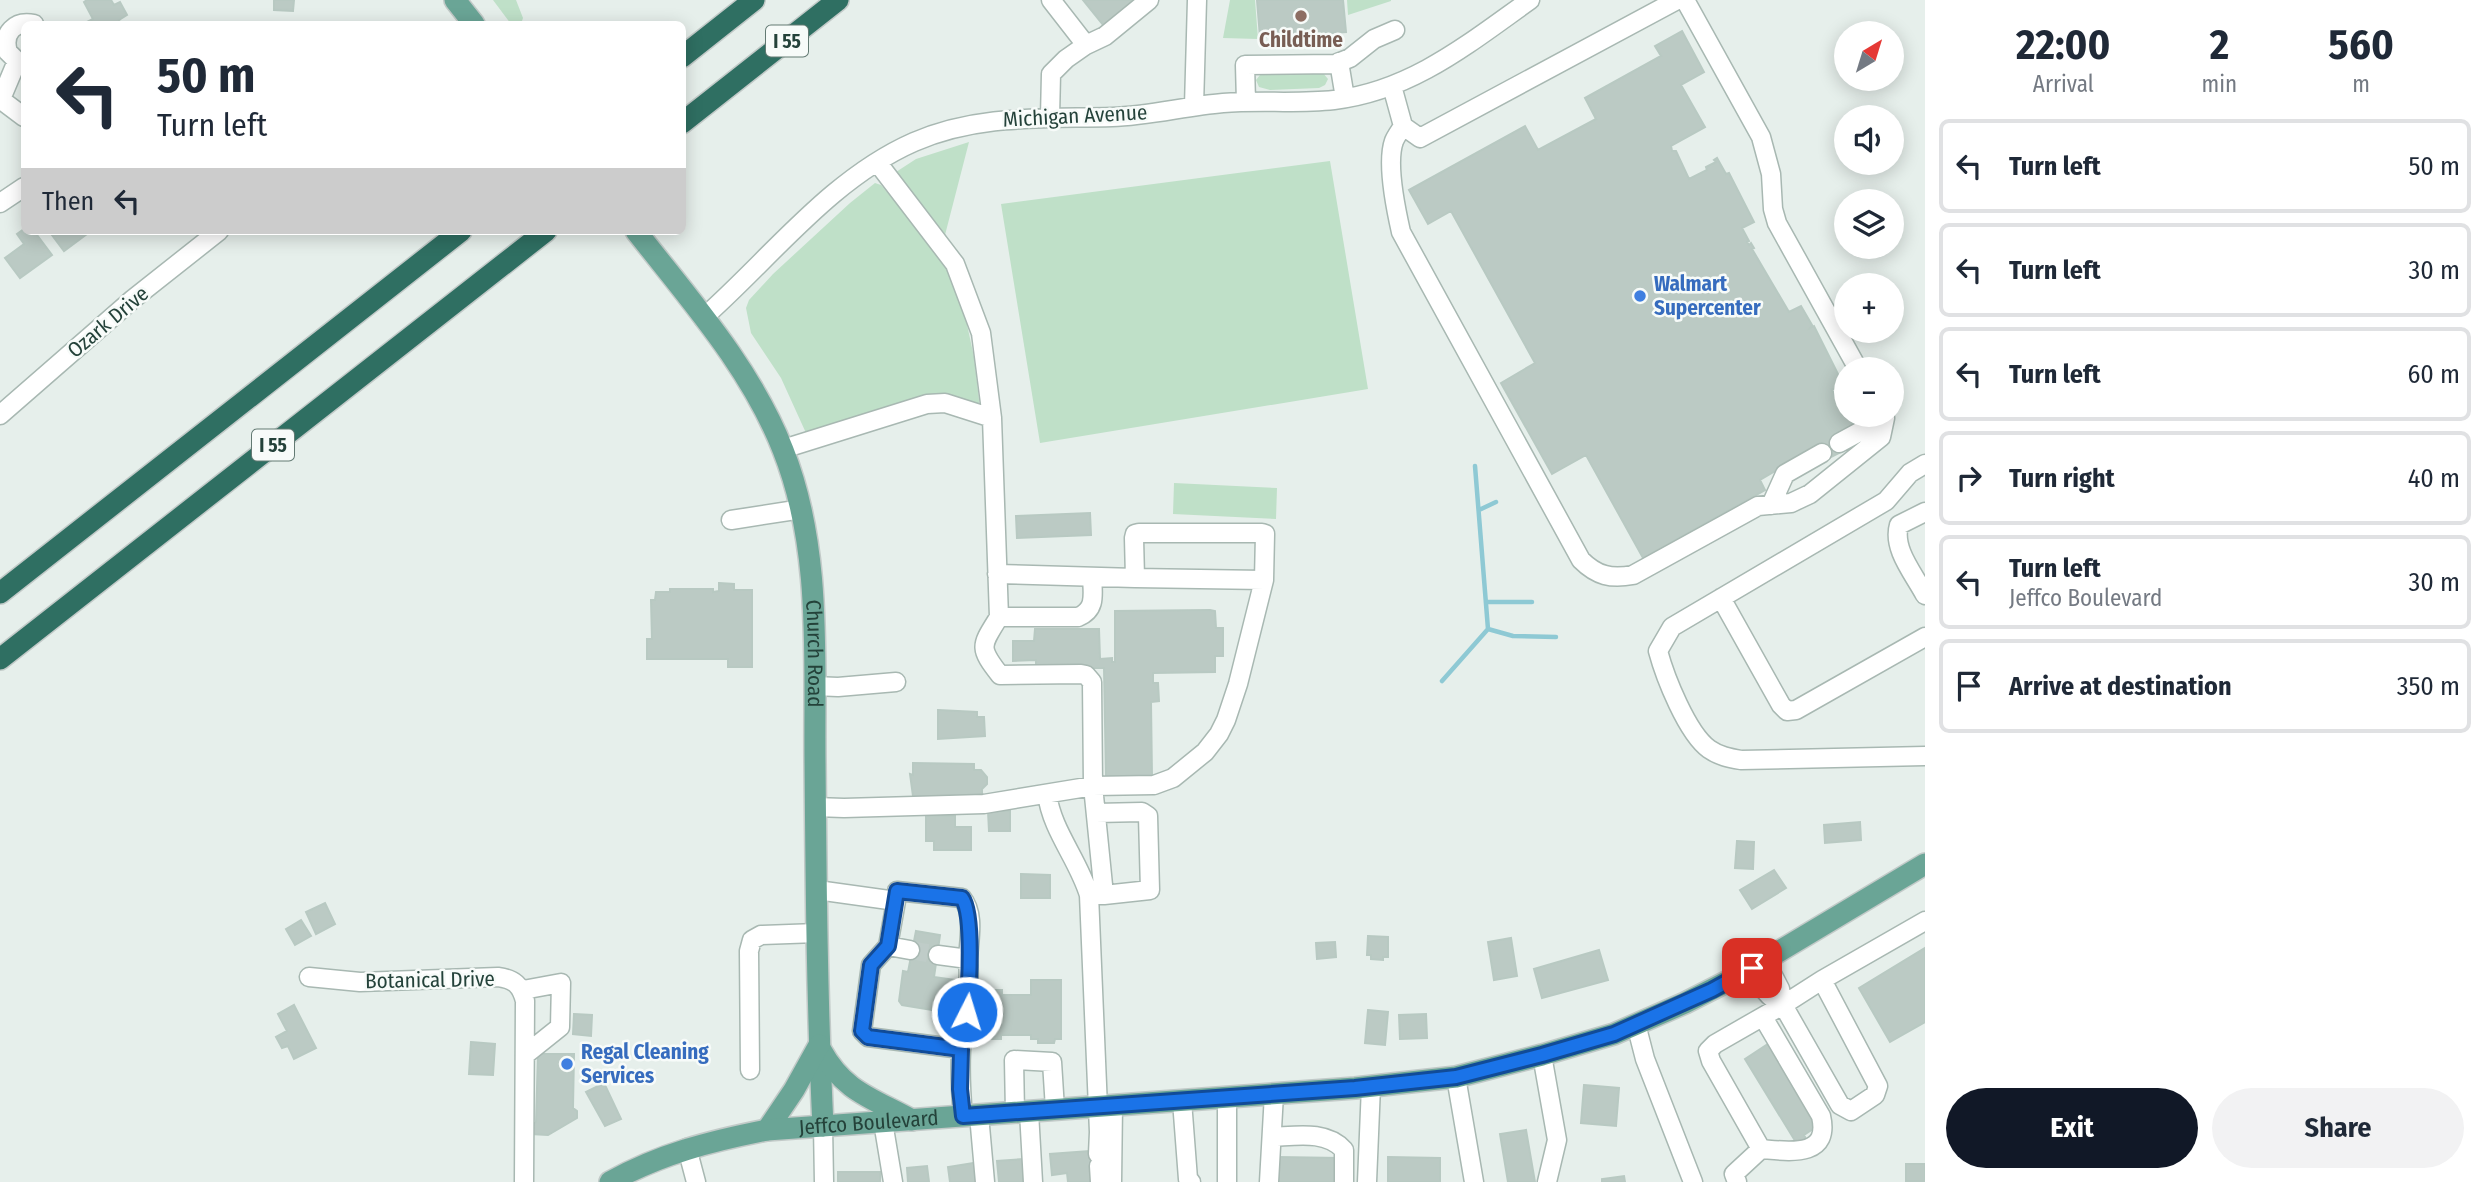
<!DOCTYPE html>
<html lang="en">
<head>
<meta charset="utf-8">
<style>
	body { margin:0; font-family:"Fira Sans Condensed",sans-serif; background:#f2f2f3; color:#1f2937; height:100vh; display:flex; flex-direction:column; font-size:26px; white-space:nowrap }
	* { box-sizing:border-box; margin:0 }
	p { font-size:23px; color:#747a83 }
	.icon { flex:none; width:38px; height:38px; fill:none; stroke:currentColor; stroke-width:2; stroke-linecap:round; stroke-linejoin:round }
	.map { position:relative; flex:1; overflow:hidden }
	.panel { display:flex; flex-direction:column; background:#fff; width:560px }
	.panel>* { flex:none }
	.hud { position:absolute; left:21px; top:21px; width:665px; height:214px; border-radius:10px; box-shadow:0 4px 18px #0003; background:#fff; color:#1f2937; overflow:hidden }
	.needle { width:46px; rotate:38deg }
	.controls { position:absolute; left:1834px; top:21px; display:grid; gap:14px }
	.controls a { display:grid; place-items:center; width:70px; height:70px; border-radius:50%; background:#fff; box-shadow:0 4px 18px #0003; font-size:35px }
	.pin { position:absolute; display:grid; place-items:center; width:60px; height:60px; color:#fff; margin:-30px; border-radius:14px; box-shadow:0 4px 10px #0006 }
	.me { position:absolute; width:77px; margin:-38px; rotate:5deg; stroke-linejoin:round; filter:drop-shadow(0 0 5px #0008) }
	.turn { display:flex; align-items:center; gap:24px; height:147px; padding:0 21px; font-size:32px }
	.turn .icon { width:91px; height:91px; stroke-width:2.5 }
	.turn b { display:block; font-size:49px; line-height:60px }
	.then { display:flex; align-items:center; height:66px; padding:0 21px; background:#0003; gap:14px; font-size:26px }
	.eta { display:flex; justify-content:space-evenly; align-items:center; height:119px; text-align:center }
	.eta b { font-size:42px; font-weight:700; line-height:49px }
	.button { display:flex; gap:14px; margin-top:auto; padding:14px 21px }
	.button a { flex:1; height:80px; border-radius:42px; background:#111827; color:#fff; font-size:28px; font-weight:700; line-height:80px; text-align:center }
	.button a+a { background:#f2f2f3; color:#1f2937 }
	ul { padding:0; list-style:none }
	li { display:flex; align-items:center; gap:21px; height:94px; margin:0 14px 10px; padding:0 7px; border:4px solid #e0e1e3; border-radius:10px }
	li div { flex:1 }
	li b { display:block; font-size:26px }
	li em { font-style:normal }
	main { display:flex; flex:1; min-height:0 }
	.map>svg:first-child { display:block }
	.green { fill:#bfe0c8 }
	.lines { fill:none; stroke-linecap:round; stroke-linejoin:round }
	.stream { stroke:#8ec9d4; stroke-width:4.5 }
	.building { fill:#bbcac4; stroke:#b8c9c2; stroke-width:2 }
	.minor-tunnel { stroke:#bfccc8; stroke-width:18; stroke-dasharray:18 9; stroke-linecap:butt }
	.minor-casing { stroke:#a8b8b2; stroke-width:21 }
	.major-casing { stroke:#c2cac8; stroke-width:24 }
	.highway-casing { stroke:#c2cac8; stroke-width:24 }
	.minor { stroke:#fff; stroke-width:18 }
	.major { stroke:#6aa596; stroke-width:21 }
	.highway { stroke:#2f6f62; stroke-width:21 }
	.route-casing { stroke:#114b97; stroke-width:18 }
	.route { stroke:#1a73e8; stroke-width:12 }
	.education-dot { fill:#8d6e63; stroke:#f7fbf9; stroke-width:2.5 }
	.shop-dot { fill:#3f7fe0; stroke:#f7fbf9; stroke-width:2.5 }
	.labels { text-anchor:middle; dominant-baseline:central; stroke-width:5; stroke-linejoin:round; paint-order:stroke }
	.shield { fill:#f7fbf9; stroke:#637a73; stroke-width:2 }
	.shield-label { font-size:19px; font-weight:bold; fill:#24423a }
	.education-label { font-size:21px; font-weight:bold; fill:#785e54; stroke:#f7fbf9 }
	.street-label { font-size:21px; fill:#24423a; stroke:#f7fbf9 }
	.shop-label { font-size:21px; font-weight:bold; fill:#366cbe; stroke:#f7fbf9; text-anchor:start }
</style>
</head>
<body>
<main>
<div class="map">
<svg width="1925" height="1182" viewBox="0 0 1925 1182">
	<rect width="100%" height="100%" fill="#e6efeb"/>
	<!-- green -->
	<path class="green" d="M493,0H516L523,18L521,24H511Z
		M1230,0H1255L1258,39L1223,38Z
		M1347,0H1391V1L1348,15Z
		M1323,73L1328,79L1325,85L1319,88L1270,90L1259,87L1256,80L1260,75Z
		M969,142L945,235L898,178L896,172L916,159Z
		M1330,161L1368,389L1040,443L1001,204Z
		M875,183L881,185L947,263L963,306L974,357L980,408L960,402L810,434L806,433L781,378L751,333L746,308L749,300L773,274L850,203Z
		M1174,483L1277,488L1276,519L1173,514Z"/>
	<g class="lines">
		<!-- stream -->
		<path class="stream" d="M1479,510L1496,502
			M1487,602H1532
			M1488,629L1513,636L1556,637
			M1442,681L1488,629L1475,466"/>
	</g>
	<!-- building -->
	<path class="building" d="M87,0H111L114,5L120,2L127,15L119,20L121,24H83L93,19L84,2Z
		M274,0H294L293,11L274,10Z
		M1083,0H1134L1104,26Z
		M1257,0H1343L1346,32L1315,34V36H1307V39H1297V37L1288,38V36L1260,37Z
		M1682,31L1704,72L1681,85L1705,127L1671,146L1672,151H1676L1689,179L1707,170L1706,167L1716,162L1714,160L1717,158L1726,174L1729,173L1754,222L1742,228L1749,241L1747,242L1749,245L1751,243L1754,248L1752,249L1789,312L1801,306L1812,325L1810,328L1814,326L1843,384L1832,390L1856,430L1843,451L1825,460L1777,470L1760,480L1765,490L1643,558L1586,455L1552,474L1501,383L1535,363L1451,211L1428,224L1409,190L1525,126L1538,150L1596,119L1585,98L1661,56L1655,46Z
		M24,229V231H34L52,255L20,278L5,258L24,244L17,234Z
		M49,231H91L64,251Z
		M1090,513L1091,535L1017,538L1016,516Z
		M719,583L734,584V590H752V667H728V659H647V639H652L651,600H655L656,592H670V589H713V592L719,591Z
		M1210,610L1215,611L1216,628H1223V656H1215V672L1153,673V683H1158L1159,701L1151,702L1152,778L1106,776L1104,668H1036V660L1013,661V641H1034L1035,629H1099L1100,659L1112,658V662H1115V611Z
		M938,710L977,712V717H984L985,736L938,739Z
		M913,763L974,764V770H981L987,777V784L982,789V797L913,796L910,774L913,775Z
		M988,811H1010V831H989Z
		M926,816H955V827H971V850H934V841H926Z
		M1860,822L1861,840L1825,843L1824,825Z
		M1737,841L1754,842L1753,869L1735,868Z
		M1774,870L1786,888L1752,909L1740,890Z
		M1021,874L1050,875V898H1021Z
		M325,903L335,924L316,934L306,912Z
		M301,920L311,936L295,945L286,929Z
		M916,931L940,935L934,977L956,980L951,1013L902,1005L899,1001L903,971L908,972Z
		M1368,936L1388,937V957H1383V960L1371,959V955H1367Z
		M1511,938L1517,976L1494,980L1488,942Z
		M1335,942L1336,957L1317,959L1316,943Z
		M1925,948V1022L1890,1042L1859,988Z
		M1599,950L1608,980L1542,998L1534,969Z
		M1031,980H1061V1039H1055L1054,1043H1038V1039H1031V1035H1001V1039H986V990H1002V995H1031Z
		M294,1005L316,1048L294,1059L288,1046L282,1048L276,1037L287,1031L278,1014Z
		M1368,1010L1388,1012L1385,1045L1365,1043Z
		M574,1014L592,1015L591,1036L573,1034Z
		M1426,1014L1427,1038L1400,1039L1399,1015Z
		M471,1042L495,1044L493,1075L469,1074Z
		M1768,1044L1819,1125L1804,1135L1806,1139L1797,1144L1745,1059Z
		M538,1054H574L573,1108L577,1111V1118L548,1135L531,1134V1125L536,1122Z
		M604,1083L621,1119L605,1126L586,1092Z
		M1584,1085L1619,1088L1616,1126L1581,1123Z
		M1526,1130L1535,1182H1508L1500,1134Z
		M1090,1151L1102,1154L1092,1182H1068L1067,1173L1052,1175L1050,1154Z
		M1277,1157L1340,1158V1182H1277Z
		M1388,1157L1440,1158V1182H1388Z
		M1023,1159L1024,1182H999L997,1161Z
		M974,1163L977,1182H950L948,1167Z
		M1906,1164H1925V1181H1906Z
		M927,1166L929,1182H908L907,1168Z
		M838,1172H880V1182H838Z
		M1624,1176L1625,1182H1602V1179Z"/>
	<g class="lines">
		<!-- minor-tunnel -->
		<path class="minor-tunnel" d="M910,950L938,955"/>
		<!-- minor casing -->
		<g class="minor-casing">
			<path id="minor" d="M1051,0L1086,45
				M1685,0L1761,137L1771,174L1773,209L1777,223L1858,369
				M1339,62L1345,98
				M24,63L17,61L8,52C2,33 15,20 34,24
				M1392,86L1403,126L1420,138L1677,0
				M0,99L24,117
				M1,99L17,61
				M1246,102L1245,65L1335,64L1350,58L1374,39L1395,30
				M1194,106L1197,0
				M1050,117L1051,74L1066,59L1086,45L1105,36L1149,0
				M1403,126C1400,131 1396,136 1394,141C1386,163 1396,210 1401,232L1581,560C1597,576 1611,579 1633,575L1758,506L1791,503L1810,494L1881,437L1885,418L1884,415
				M877,162L955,264L981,333L992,418L999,617C981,646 978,647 1000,675L1081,674L1086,675L1092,682L1093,786L1104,895H1089
				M0,203L24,187
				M703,318C771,258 830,179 914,142C978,114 1044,119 1112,117C1149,116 1186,106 1223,103C1260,100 1297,104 1334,100C1411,91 1468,44 1530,0
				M0,415L133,299L219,231
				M1839,443L1885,418
				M783,449L927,404L945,403L992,418
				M1925,464L1910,473L1886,501L1672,627L1658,651C1665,677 1687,733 1709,749C1719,756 1729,758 1741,760L1925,756
				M1771,505L1785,474L1822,453
				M1925,512L1899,525C1892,549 1914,574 1925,595
				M731,520L802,509
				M1135,578L1264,580
				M1721,598L1781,705L1787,711L1796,710L1925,637
				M999,617H1078C1096,610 1093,595 1092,578
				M814,686L838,687L896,682
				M1047,794C1052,831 1078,859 1089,895L1099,1132L1098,1154
				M815,807L844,808L984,804L1093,786L1154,785L1173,778L1205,752L1219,734L1226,720L1238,684L1264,580L1265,534L1262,533H1139L1135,534L1134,538L1135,578L997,574
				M1096,813L1142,812L1148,816L1150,890L1104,895
				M817,890L896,901L888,946L871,965L862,1031L868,1037L961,1049
				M896,901L897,891L962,898C975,914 969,939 968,959
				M888,946L910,950
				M938,955L968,959C971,990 963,1019 961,1051C960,1072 961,1094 963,1116
				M1752,968C1759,981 1766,999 1782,1003
				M309,977L360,982L498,977C514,979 521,985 525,1001L524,1182
				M1822,980L1878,1086L1875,1095L1851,1111L1840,1105L1783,1005Z
				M1822,980L1925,921
				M523,990L561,983L560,1027L525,1055
				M1636,1024L1645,1059L1693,1182
				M1542,1055L1557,1140L1547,1182
				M750,1070L749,951L752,940L761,935L817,933
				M1456,1077L1474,1182
				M1182,1101L1188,1179L1191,1182
				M1029,1112L1033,1182
				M1015,1113L1014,1060L1052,1062L1055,1109
				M979,1115L985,1182
				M883,1122L893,1182
				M823,1126L824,1182
				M1272,1137C1296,1136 1326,1130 1344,1150V1182
				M687,1148L696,1182
				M1761,1149C1787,1151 1831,1159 1821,1116L1763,1017
				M1099,1166L1100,1182
				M1112,1182L1113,1105
				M1227,1182V1097
				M1269,1182L1274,1094
				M1367,1182L1371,1086
				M1737,1182L1734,1174L1761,1149L1711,1061L1708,1051L1715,1044L1783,1005L1780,989L1765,960"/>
		</g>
		<!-- major casing -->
		<g class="major-casing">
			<g id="major">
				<path d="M455,0L474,24"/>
				<path id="s1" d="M636,231C690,300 751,368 783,450C822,548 814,657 815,760C816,882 817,1004 823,1126"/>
				<path d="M821,1050C844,1092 872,1098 912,1120"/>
				<path d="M767,1130L794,1090L819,1045"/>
				<path id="s2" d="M610,1182C660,1154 711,1141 767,1130L1355,1088L1456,1077L1542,1055L1614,1034L1685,1003L1738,976L1925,864"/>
			</g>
		</g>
		<!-- highway casing -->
		<g class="highway-casing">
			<path id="highway" d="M682,57L754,0
				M682,123L838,0
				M0,593L461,231
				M0,659L546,231"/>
		</g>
		<!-- minor -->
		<use href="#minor" class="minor"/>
		<!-- major -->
		<use href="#major" class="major"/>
		<!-- highway -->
		<use href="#highway" class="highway"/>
	</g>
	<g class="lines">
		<!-- route casing -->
		<g class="route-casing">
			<path id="route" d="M967,1012C969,989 974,914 962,898L897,891L888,946L871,965L862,1031L868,1037L961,1049L960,1089L963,1116L1355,1088L1456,1077L1542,1055L1614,1034L1712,990L1752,968"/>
		</g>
		<!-- route -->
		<use href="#route" class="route"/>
	</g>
	<!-- markers -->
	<circle class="education-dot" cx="1301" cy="16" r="7"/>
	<g class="shop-dot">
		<circle cx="1640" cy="296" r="7"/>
		<circle cx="567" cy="1064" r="7"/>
	</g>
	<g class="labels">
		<!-- shield labels -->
		<g class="shield">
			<rect x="766" y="25.5" width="42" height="31" rx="5"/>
			<rect x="252" y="429.5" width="42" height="31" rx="5"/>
		</g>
		<g class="shield-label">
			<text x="787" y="41">I 55</text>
			<text x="273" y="445">I 55</text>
		</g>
		<!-- education labels -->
		<g class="education-label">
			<text x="1301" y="40">Childtime</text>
		</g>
		<!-- street labels -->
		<g class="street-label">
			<text transform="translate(1075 116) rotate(-3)">Michigan Avenue</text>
			<text transform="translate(108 322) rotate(-40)">Ozark Drive</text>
			<text stroke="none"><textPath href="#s1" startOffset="472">Church Road</textPath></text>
			<text transform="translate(430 980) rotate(-1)">Botanical Drive</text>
			<text stroke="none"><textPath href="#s2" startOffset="268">Jeffco Boulevard</textPath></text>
		</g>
		<!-- shop labels -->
		<g class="shop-label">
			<text x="1654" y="284">Walmart<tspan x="1654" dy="24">Supercenter</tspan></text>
			<text x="581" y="1052">Regal Cleaning<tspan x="581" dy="24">Services</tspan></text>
		</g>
	</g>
</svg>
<div class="controls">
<a><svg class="needle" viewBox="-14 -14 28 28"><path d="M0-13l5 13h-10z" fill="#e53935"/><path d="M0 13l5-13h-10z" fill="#747a83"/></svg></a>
<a><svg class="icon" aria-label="sound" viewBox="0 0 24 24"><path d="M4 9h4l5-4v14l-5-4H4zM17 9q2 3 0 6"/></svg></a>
<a><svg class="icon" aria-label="layers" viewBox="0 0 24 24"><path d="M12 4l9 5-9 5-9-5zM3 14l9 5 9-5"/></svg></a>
<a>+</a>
<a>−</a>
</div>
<div class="pin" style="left:1752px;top:968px;background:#d93025"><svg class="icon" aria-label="arrive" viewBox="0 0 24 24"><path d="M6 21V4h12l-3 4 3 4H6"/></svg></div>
<svg class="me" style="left:967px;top:1012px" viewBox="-20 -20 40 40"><circle r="17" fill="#1a73e8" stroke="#fff" stroke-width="3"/><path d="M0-11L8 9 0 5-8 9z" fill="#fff"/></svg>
<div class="hud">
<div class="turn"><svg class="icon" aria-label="left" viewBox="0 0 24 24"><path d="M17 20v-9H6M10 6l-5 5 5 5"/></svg><div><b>50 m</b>Turn left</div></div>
<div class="then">Then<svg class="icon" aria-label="left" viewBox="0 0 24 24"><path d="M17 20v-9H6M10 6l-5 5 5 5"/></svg></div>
</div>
</div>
<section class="panel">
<div class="eta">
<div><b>22:00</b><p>Arrival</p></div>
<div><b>2</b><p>min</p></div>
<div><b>560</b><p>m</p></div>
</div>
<ul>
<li><svg class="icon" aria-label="left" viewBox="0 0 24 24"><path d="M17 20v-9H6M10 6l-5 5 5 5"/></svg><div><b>Turn left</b></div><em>50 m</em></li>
<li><svg class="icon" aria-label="left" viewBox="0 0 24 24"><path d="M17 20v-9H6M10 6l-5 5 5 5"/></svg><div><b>Turn left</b></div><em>30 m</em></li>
<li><svg class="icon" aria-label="left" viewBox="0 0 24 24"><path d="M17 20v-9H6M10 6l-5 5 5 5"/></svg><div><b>Turn left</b></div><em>60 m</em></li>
<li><svg class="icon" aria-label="right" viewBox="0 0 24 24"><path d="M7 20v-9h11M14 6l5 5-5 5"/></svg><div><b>Turn right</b></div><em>40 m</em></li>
<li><svg class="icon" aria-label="left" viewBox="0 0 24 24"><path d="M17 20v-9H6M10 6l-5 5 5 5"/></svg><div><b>Turn left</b><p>Jeffco Boulevard</p></div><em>30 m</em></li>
<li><svg class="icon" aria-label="arrive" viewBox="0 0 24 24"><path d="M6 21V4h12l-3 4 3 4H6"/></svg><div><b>Arrive at destination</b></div><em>350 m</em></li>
</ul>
<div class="button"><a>Exit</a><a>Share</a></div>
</section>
</main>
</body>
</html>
